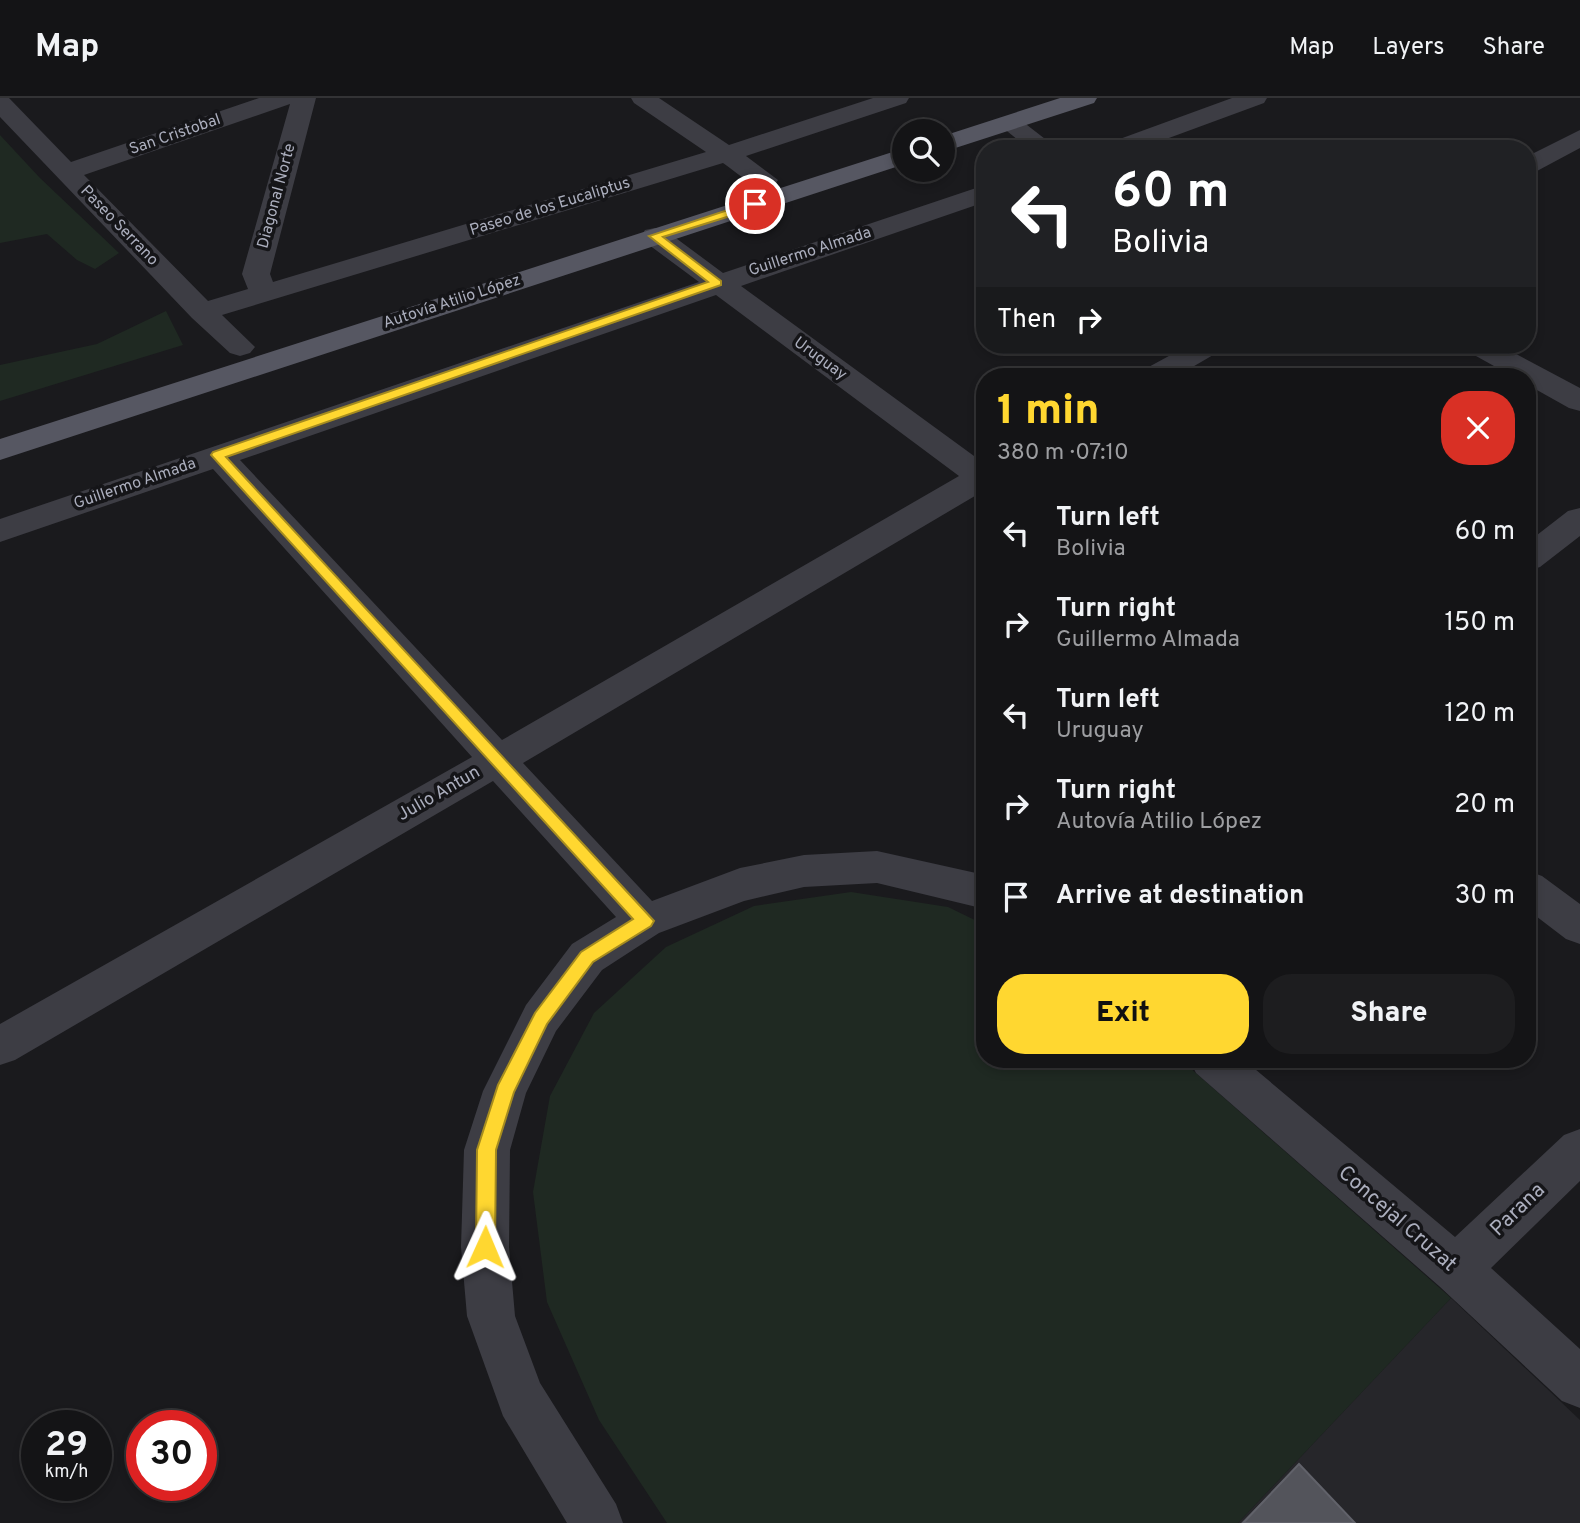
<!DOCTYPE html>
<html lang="en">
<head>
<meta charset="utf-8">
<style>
	body { margin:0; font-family:Overpass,sans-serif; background:#1d1d1f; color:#f1f3f6; height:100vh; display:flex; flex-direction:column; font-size:26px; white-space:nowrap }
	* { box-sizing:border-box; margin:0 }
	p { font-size:23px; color:#9d9ea1 }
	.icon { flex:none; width:38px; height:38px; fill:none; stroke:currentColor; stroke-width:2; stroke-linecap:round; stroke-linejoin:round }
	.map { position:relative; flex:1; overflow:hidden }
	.panel { position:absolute; left:976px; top:270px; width:560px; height:700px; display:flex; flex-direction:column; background:#141416; border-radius:28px; box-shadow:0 4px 10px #0003,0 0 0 2px #333335 }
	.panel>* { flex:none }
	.hud { position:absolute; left:976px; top:42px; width:560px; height:214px; border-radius:28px; box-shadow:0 4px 10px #0003,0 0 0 2px #333335; background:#202124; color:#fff; overflow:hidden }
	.fabs { position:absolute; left:892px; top:21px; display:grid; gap:14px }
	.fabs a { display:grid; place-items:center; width:63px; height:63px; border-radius:50%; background:#141416; box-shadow:0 4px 10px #0003,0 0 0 2px #333335; font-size:35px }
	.speed { position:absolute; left:21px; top:1312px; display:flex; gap:14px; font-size:35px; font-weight:700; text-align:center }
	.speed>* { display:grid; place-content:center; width:91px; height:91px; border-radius:50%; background:#141416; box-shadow:0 4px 10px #0003,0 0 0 2px #333335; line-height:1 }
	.speed small { font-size:18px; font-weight:400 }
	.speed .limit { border:10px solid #d22; background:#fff; color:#111 }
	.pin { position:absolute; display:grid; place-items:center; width:60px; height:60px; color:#fff; margin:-30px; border:4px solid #fff; border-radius:50%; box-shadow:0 2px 7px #0007 }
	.me { position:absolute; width:77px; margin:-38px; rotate:1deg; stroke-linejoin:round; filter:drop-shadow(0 0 5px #0008) }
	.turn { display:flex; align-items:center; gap:24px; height:147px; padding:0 21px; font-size:32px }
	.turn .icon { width:91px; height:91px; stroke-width:2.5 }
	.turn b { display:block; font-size:49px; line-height:60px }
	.then { display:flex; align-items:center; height:66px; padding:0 21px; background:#0003; gap:14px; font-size:26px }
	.round { display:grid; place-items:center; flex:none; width:74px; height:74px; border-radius:28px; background:#1d1d1f }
	.headline { display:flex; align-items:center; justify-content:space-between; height:119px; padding:0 21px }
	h1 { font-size:42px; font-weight:800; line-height:52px; color:#ffd730 }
	.action { display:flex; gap:14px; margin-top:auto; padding:14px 21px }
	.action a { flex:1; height:80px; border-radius:28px; background:#ffd730; color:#111; font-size:28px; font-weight:800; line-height:80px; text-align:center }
	.action a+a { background:#1d1d1f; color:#f1f3f6 }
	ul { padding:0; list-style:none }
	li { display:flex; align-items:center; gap:21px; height:91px; padding:0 21px }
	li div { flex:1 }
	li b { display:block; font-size:26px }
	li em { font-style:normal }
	header { display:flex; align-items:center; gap:42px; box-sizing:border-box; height:98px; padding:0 35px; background:#141416; border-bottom:2px solid #333335 }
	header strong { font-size:33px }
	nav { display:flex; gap:38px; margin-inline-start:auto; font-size:24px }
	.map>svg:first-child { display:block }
	.built { fill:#26262a }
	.green { fill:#1f2922 }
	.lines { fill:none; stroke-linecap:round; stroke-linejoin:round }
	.minor { fill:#3d3d44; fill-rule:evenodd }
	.major { fill:#565762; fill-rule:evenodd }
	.wall { fill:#484a4f }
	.building { fill:#53545b; stroke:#61626a; stroke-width:2 }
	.route { fill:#ffd730; stroke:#a68c1f; stroke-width:2 }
	.labels { text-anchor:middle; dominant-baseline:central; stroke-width:7; stroke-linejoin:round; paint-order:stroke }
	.far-street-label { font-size:16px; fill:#abaebd; stroke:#151518 }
	.street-label { font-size:18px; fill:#abaebd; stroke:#151518 }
	.near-street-label { font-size:21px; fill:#abaebd; stroke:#151518 }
</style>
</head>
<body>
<header>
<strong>Map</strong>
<nav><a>Map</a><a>Layers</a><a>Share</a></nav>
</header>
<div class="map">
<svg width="1580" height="1425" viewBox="0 0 1580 1425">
	<rect width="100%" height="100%" fill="#1a1a1d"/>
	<!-- built -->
	<path class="built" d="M1451,1200L1580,1322V1425H1238Z"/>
	<!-- green -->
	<path class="green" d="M0,37L40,80L119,155L95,171L77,162L47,136L0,145Z
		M166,213L183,247L0,303V267L97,246Z
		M851,794L948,809L985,827V961H1180L1451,1200L1238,1425H667L599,1322L547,1204L533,1094L550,998L594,915L666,849L754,808Z"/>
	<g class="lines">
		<!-- minor -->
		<path class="minor" d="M0,0H9L71,64L259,0H316L270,176L273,184L706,54L634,5L631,0H659L729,47L873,0H909L906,5L746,58L778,82L774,88C754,92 739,76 723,65L222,217L255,249L250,255L240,258L230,255L192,220L0,19ZM290,6L242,176L248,191L208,203L84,77Z
			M1232,0H1267L1264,5L1139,51H1103L1106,46Z
			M1009,18L1018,20L1058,51H1029L997,25L1000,20Z
			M1580,32V50L1537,73L1528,76V58Z
			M985,87V104L741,188L985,366V392L523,665L652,803L740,770L804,757L877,753L985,777V811L877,785L804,789L744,803L659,835L602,872L556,933L526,995L510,1052L509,1149L515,1218L540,1285L616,1406L623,1425H567L503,1318L467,1218L461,1149L464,1052L483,993L526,907L572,846L616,819L493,683L15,962L0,967V926L472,659L213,371L0,444V421L699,184L645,144L641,138L645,132L655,130L665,132L723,175ZM716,197L959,378L502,642L240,362Z
			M1189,247H1225L1220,253L1177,278H1141L1145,271Z
			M1462,247H1499L1580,290V313L1569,310L1528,287V278H1512L1467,253Z
			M1580,410V438L1540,469L1528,473V444L1568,413Z
			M1528,773L1542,778L1580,806V846L1566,841L1528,812Z
			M1189,961H1243L1455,1139L1564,1037L1580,1031V1083L1491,1170L1580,1251V1310L1562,1303L1439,1188L1196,975Z"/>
		<!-- major -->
		<path class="major" d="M1060,0H1097L1094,5L943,54V38Z
			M905,50V66L0,362V341Z"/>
	</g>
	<!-- wall -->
	<path class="wall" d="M1299,1366L1355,1425H1241L1292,1373Z"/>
	<!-- building -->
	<path class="building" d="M1299,1366L1355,1425H1243Z"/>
	<!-- route -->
	<path class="route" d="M755,103L759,104V109L663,139L721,183V187L226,359L654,823L651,828L593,864L547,926L514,994L496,1052L495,1149L492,1156L485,1158L479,1156L476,1149L477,1052L498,987L535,915L581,854L633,821L211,357L213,354L708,184L649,138Z"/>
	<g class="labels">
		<!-- far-street labels -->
		<g class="far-street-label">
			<text transform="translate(175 37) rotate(-19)">San Cristobal</text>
			<text transform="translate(277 98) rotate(-75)">Diagonal Norte</text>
			<text transform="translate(550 109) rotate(-17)">Paseo de los Eucaliptus</text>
			<text transform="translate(119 128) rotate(46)">Paseo Serrano</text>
			<text transform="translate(810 154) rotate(-18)">Guillermo Almada</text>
			<text transform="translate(452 204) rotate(-18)">Autovía Atilio López</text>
			<text transform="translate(820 261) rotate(36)">Uruguay</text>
			<text transform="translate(135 386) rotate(-19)">Guillermo Almada</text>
		</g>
		<!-- street labels -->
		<g class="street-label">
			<text transform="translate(439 696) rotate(-30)">Julio Antun</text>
		</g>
		<!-- near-street labels -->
		<g class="near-street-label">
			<text transform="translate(1518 1112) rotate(-44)">Parana</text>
			<text transform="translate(1397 1121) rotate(41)">Concejal Cruzat</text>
		</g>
	</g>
</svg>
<div class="fabs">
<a><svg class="icon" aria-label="search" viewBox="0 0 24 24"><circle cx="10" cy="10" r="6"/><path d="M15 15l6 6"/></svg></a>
</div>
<div class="speed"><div>29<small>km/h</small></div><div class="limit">30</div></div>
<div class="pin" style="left:755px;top:106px;background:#d93025"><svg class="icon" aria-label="arrive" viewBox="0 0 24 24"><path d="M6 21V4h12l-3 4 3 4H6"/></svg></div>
<svg class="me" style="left:485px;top:1149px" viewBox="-20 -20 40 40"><path d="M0-17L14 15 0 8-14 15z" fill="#ffd730" stroke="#fff" stroke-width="4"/></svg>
<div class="hud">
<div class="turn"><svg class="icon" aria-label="left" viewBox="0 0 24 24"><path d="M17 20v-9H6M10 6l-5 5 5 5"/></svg><div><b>60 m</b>Bolivia</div></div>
<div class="then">Then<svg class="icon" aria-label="right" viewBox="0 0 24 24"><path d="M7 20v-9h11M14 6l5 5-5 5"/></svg></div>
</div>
<section class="panel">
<div class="headline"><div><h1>1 min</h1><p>380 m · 07:10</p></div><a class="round" style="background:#d93025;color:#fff"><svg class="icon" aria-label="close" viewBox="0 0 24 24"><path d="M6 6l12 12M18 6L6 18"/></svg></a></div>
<ul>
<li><svg class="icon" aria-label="left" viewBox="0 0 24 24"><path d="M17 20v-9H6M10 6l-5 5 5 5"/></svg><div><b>Turn left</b><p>Bolivia</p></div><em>60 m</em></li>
<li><svg class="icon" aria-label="right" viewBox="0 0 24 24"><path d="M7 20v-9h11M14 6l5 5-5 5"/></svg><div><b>Turn right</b><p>Guillermo Almada</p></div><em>150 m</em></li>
<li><svg class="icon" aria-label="left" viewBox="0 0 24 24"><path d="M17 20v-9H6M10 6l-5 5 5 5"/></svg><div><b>Turn left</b><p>Uruguay</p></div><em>120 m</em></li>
<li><svg class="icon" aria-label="right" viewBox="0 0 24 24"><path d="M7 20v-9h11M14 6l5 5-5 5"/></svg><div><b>Turn right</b><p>Autovía Atilio López</p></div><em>20 m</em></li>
<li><svg class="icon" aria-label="arrive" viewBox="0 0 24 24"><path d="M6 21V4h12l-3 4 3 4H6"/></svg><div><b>Arrive at destination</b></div><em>30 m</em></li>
</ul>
<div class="action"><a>Exit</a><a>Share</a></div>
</section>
</div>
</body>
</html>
